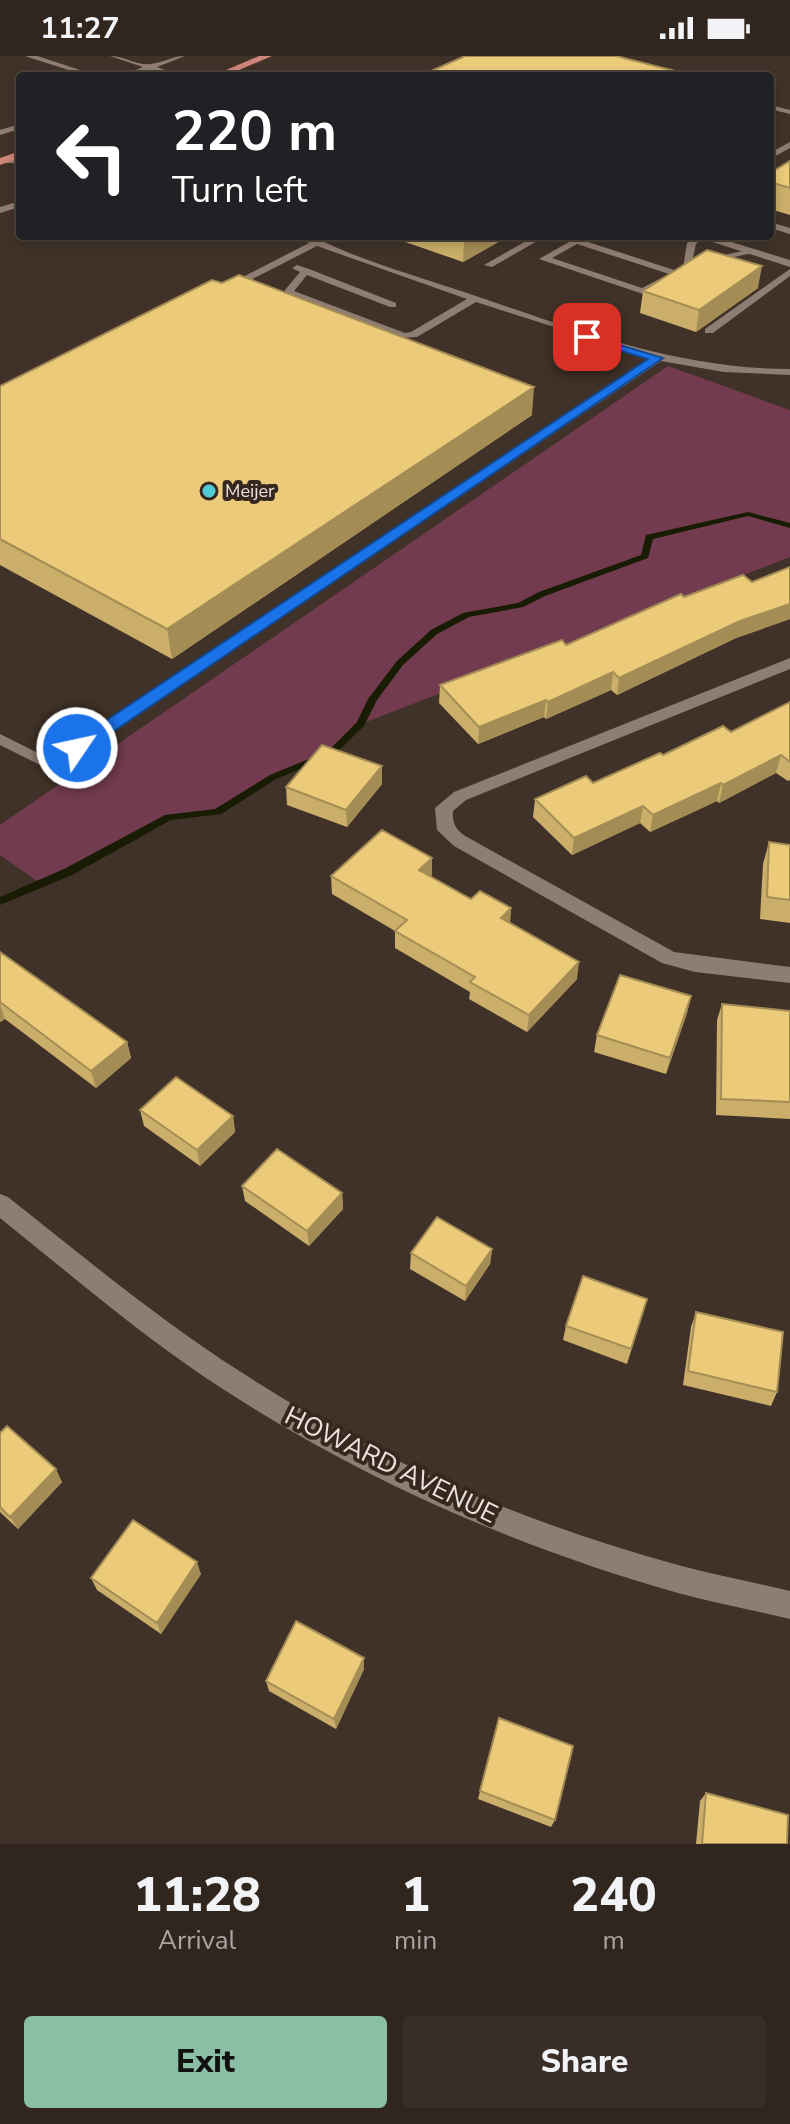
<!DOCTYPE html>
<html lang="en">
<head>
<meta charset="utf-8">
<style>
	body { margin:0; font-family:"Nunito Sans",sans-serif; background:#382e27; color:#f1f3f6; height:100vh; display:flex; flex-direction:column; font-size:30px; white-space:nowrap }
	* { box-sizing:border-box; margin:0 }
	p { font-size:26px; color:#a8a5a4 }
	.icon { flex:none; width:44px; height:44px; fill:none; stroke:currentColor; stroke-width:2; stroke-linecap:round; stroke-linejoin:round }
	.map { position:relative; height:1788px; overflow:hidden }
	.details { display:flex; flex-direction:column; background:#30261e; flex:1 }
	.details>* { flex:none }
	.hud { position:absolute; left:16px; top:16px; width:758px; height:168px; border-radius:8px; box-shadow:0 4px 12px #0003,0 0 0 2px #4b433c; background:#202124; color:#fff; overflow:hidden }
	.pin { position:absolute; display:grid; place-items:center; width:68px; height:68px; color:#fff; margin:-34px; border-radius:16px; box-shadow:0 4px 12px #0006 }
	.me { position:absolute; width:88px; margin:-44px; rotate:56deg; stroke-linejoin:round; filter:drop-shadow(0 0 6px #0008) }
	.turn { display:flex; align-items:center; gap:28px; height:168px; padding:0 24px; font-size:36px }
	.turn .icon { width:104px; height:104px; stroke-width:2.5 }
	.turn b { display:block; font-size:56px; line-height:68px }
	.eta { display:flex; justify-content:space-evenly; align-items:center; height:136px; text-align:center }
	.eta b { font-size:48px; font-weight:800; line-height:56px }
	.button { display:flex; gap:16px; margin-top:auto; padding:16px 24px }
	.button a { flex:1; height:92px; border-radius:8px; background:#8abfa5; color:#111; font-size:32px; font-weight:800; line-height:92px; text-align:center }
	.button a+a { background:#382e27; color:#f1f3f6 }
	.status { display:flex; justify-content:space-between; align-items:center; height:56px; padding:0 40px; background:#30261e; direction:ltr }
	.status svg { height:22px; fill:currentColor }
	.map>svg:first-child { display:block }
	.green { fill:#733b4f }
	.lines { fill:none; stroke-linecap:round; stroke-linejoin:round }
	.stream { fill:#181c03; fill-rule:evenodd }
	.service { fill:#8e7d72; fill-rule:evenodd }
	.minor { fill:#8e7d72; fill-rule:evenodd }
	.primary { fill:#ce8578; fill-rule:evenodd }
	.wall { fill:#caae69 }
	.shaded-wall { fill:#a48d55 }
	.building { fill:#ebca7a; stroke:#a48d55; stroke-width:2 }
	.route { fill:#1a73e8; stroke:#114b97; stroke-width:2 }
	.poi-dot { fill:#52cbd8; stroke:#36281e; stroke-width:3 }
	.labels { text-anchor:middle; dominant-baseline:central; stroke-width:8; stroke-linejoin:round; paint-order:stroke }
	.far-poi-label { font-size:18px; fill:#ece2dc; stroke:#36281e; text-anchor:start }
	.near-street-label { font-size:26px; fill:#ece2dc; stroke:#36281e }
</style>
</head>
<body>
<div class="status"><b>11:27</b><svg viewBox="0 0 49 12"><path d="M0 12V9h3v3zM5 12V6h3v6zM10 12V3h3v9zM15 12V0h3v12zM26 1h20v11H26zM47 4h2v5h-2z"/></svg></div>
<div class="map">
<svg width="790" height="1788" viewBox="0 0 790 1788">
	<rect width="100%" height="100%" fill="#403228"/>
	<!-- green -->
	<path class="green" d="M668,310L790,354V501L361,668L331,697L273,721L217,756L169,761L41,828L0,799V769Z"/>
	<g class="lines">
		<!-- stream -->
		<path class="stream" d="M748,456L790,467V472L748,460L653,483L648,502L545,540L523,551L469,561L437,578L403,609L377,644L364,670L334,699L276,723L221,758L171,764L72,819L0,849V841L64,813L165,759L215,753L270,719L328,695L357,666L368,643L397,605L431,574L463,557L518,547L539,536L641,499L646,479Z"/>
		<!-- service -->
		<path class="service" d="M25,0H37L99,20H87Z
			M110,0C124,0 138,10 151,8C163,7 172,0 185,0L157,11L181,20C170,20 158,13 148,14C139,16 132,20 122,20L143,11Z
			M770,49L790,54V58L770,53Z
			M20,68V73L0,79V74Z
			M790,86V92L770,103V97Z
			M0,103H20V107H1Z
			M20,145V151L0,157V151Z
			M770,166L790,172V178L770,172Z
			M295,180H307L320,184C365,206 417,220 464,236C571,272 676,313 790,313V319L724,316L661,305L56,712H46L0,689V678L50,703L651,302L476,246L417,281L400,282L285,238V234L300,216L292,212L297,209L309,213L396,247V251H390L307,219L294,235L405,277L411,276L467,243L317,190L233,233H227V229L309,187Z
			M535,180H546L492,211L484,209Z
			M695,180H704L696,188L692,206L752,193L757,196L683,212L687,187Z
			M576,182L677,215L679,217L643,238L539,203ZM577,188L669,218L642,232L552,202Z
			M790,213V220L713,277H705V273Z"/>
		<!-- minor -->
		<path class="minor" d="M694,180H712L790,204V211Z
			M790,602V613L466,744L453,755C452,768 456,774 467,781L674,896L790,911V927L695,916L662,907L454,790L437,774L435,752L454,736Z
			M0,1138L8,1141C84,1201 159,1264 241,1316C374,1403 524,1467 678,1509C715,1519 753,1526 790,1535V1563C753,1554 715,1547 678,1537C519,1492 365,1425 226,1335C146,1284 74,1221 0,1162Z"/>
		<!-- primary -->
		<path class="primary" d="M259,0H272L225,20H212Z
			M20,95V102L0,109V102Z"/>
	</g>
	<!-- wall -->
	<path class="wall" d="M790,105V159L770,153V117Z
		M388,180H509L463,206Z
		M758,232L696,276L640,257L643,235Z
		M0,330L532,359L172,603L0,509Z
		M790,511V563L736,582L617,639L611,634L546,663L544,661L478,688L439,647L440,629L566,589L684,541L752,526Z
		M790,646V724L788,725L776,717L719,747L717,745L650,776L640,767L572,799L533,761L535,743L593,727L663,699L731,676Z
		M382,728L347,771L287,749L286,731Z
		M769,786L790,789V867L760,863L763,808Z
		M432,819L430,820L471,843L511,852L510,867L577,923L527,976L469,943L470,936L395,892V875L332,838L331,820Z
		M0,896L127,986L131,1002L96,1032L5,963L0,966Z
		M691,940L687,957L666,1018L594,996L597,979Z
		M722,948L790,955V1063L716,1059L717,964Z
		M140,1054L233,1060L235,1076L200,1110L144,1070Z
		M242,1130L342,1137L343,1153L309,1190L245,1145Z
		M492,1193L490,1208L465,1245L410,1213L411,1197Z
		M647,1243L627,1308L563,1284L566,1270Z
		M696,1256L777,1336L771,1350L683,1329L691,1271Z
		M0,1377L62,1426L18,1473L0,1456Z
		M201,1518L161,1578L97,1534L91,1522Z
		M364,1602V1613L336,1673L269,1635L266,1625Z
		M499,1662L555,1764L551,1771L478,1743Z
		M706,1737L787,1788H696L700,1745Z"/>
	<!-- shaded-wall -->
	<path class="shaded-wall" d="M774,40L770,64V42Z
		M473,180H509L463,206L464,185Z
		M762,210L758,232L696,276L699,254Z
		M534,331L532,359L172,603L167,573Z
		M790,548V563L736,582L617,639L619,622L740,565Z
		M613,616L611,634L546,663L548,646Z
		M546,644L544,661L478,688L479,671Z
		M781,699L776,717L719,747L723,729Z
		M382,710V728L347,771L346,754Z
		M721,727L717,745L650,776L653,759Z
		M643,750L640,767L572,799L574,782Z
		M432,802V819L419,831V814Z
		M511,852L509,869L501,862Z
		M579,906L577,923L527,976L529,959Z
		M691,940L687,957L666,1018L670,1002Z
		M0,948L5,963L0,966Z
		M127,986L131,1002L96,1032L91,1015Z
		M233,1060L235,1076L200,1110L197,1094Z
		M342,1137L343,1153L309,1190L307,1175Z
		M492,1193L490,1208L465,1245L466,1230Z
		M56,1413L62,1426L18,1473L10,1461Z
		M197,1506L201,1518L161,1578L157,1567Z
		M364,1602V1613L336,1673L334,1663Z"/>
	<!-- building -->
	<path class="building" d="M465,0H616L695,20H420Z
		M790,105V132L770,126V117Z
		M449,180H473L464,185Z
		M707,194L762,210L699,254L643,235Z
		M239,219L534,331L167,573L0,483V330L212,224L222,227Z
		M790,511V548L740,565L619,622L613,616L548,646L546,644L479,671L440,629L562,584L566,589L681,538L684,541L743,519L752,526Z
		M790,646V706L781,699L723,729L721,727L653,759L643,750L574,782L535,743L586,720L593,727L660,697L663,699L723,670L731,676Z
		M322,689L382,710L346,754L286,731Z
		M382,774L432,802L419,814L471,843L480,835L511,852L501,862L579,906L529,959L470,926L475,921L395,875L407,864L331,820Z
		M769,786L790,789V844L767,841Z
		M0,896L127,986L91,1015L0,946Z
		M620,919L691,940L670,1002L597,979Z
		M722,948L790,955V1046L721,1043Z
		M176,1021L233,1060L197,1094L140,1054Z
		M277,1093L342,1137L307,1175L242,1130Z
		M437,1161L492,1193L466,1230L411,1197Z
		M583,1220L647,1243L631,1293L566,1270Z
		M696,1256L783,1276L777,1336L688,1315Z
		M7,1370L56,1413L10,1461L0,1451V1377Z
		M133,1464L197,1506L157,1567L91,1522Z
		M296,1565L364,1602L334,1663L266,1625Z
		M499,1662L573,1690L555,1764L480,1735Z
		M706,1737L788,1759L787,1788H702Z"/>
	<!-- route -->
	<path class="route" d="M583,278L663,302L83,696H71V688L648,303L583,283Z"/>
	<!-- markers -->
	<circle class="poi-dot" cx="209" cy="435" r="8"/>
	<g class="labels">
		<!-- far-poi labels -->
		<g class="far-poi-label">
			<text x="225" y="435">Meijer</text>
		</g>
		<!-- near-street labels -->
		<g class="near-street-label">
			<text transform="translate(391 1409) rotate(26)">HOWARD AVENUE</text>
		</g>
	</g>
</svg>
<div class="pin" style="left:587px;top:281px;background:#d93025"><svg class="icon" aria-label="arrive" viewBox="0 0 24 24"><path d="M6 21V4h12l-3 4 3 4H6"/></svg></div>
<svg class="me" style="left:77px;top:692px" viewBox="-20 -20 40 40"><circle r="17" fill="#1a73e8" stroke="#fff" stroke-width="3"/><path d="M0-11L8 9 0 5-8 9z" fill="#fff"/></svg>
<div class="hud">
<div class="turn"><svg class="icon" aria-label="left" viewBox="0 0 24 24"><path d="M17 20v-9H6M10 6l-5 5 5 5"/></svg><div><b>220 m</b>Turn left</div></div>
</div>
</div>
<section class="details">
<div class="eta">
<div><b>11:28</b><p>Arrival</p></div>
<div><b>1</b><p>min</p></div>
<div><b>240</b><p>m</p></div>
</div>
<div class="button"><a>Exit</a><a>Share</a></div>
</section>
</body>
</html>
